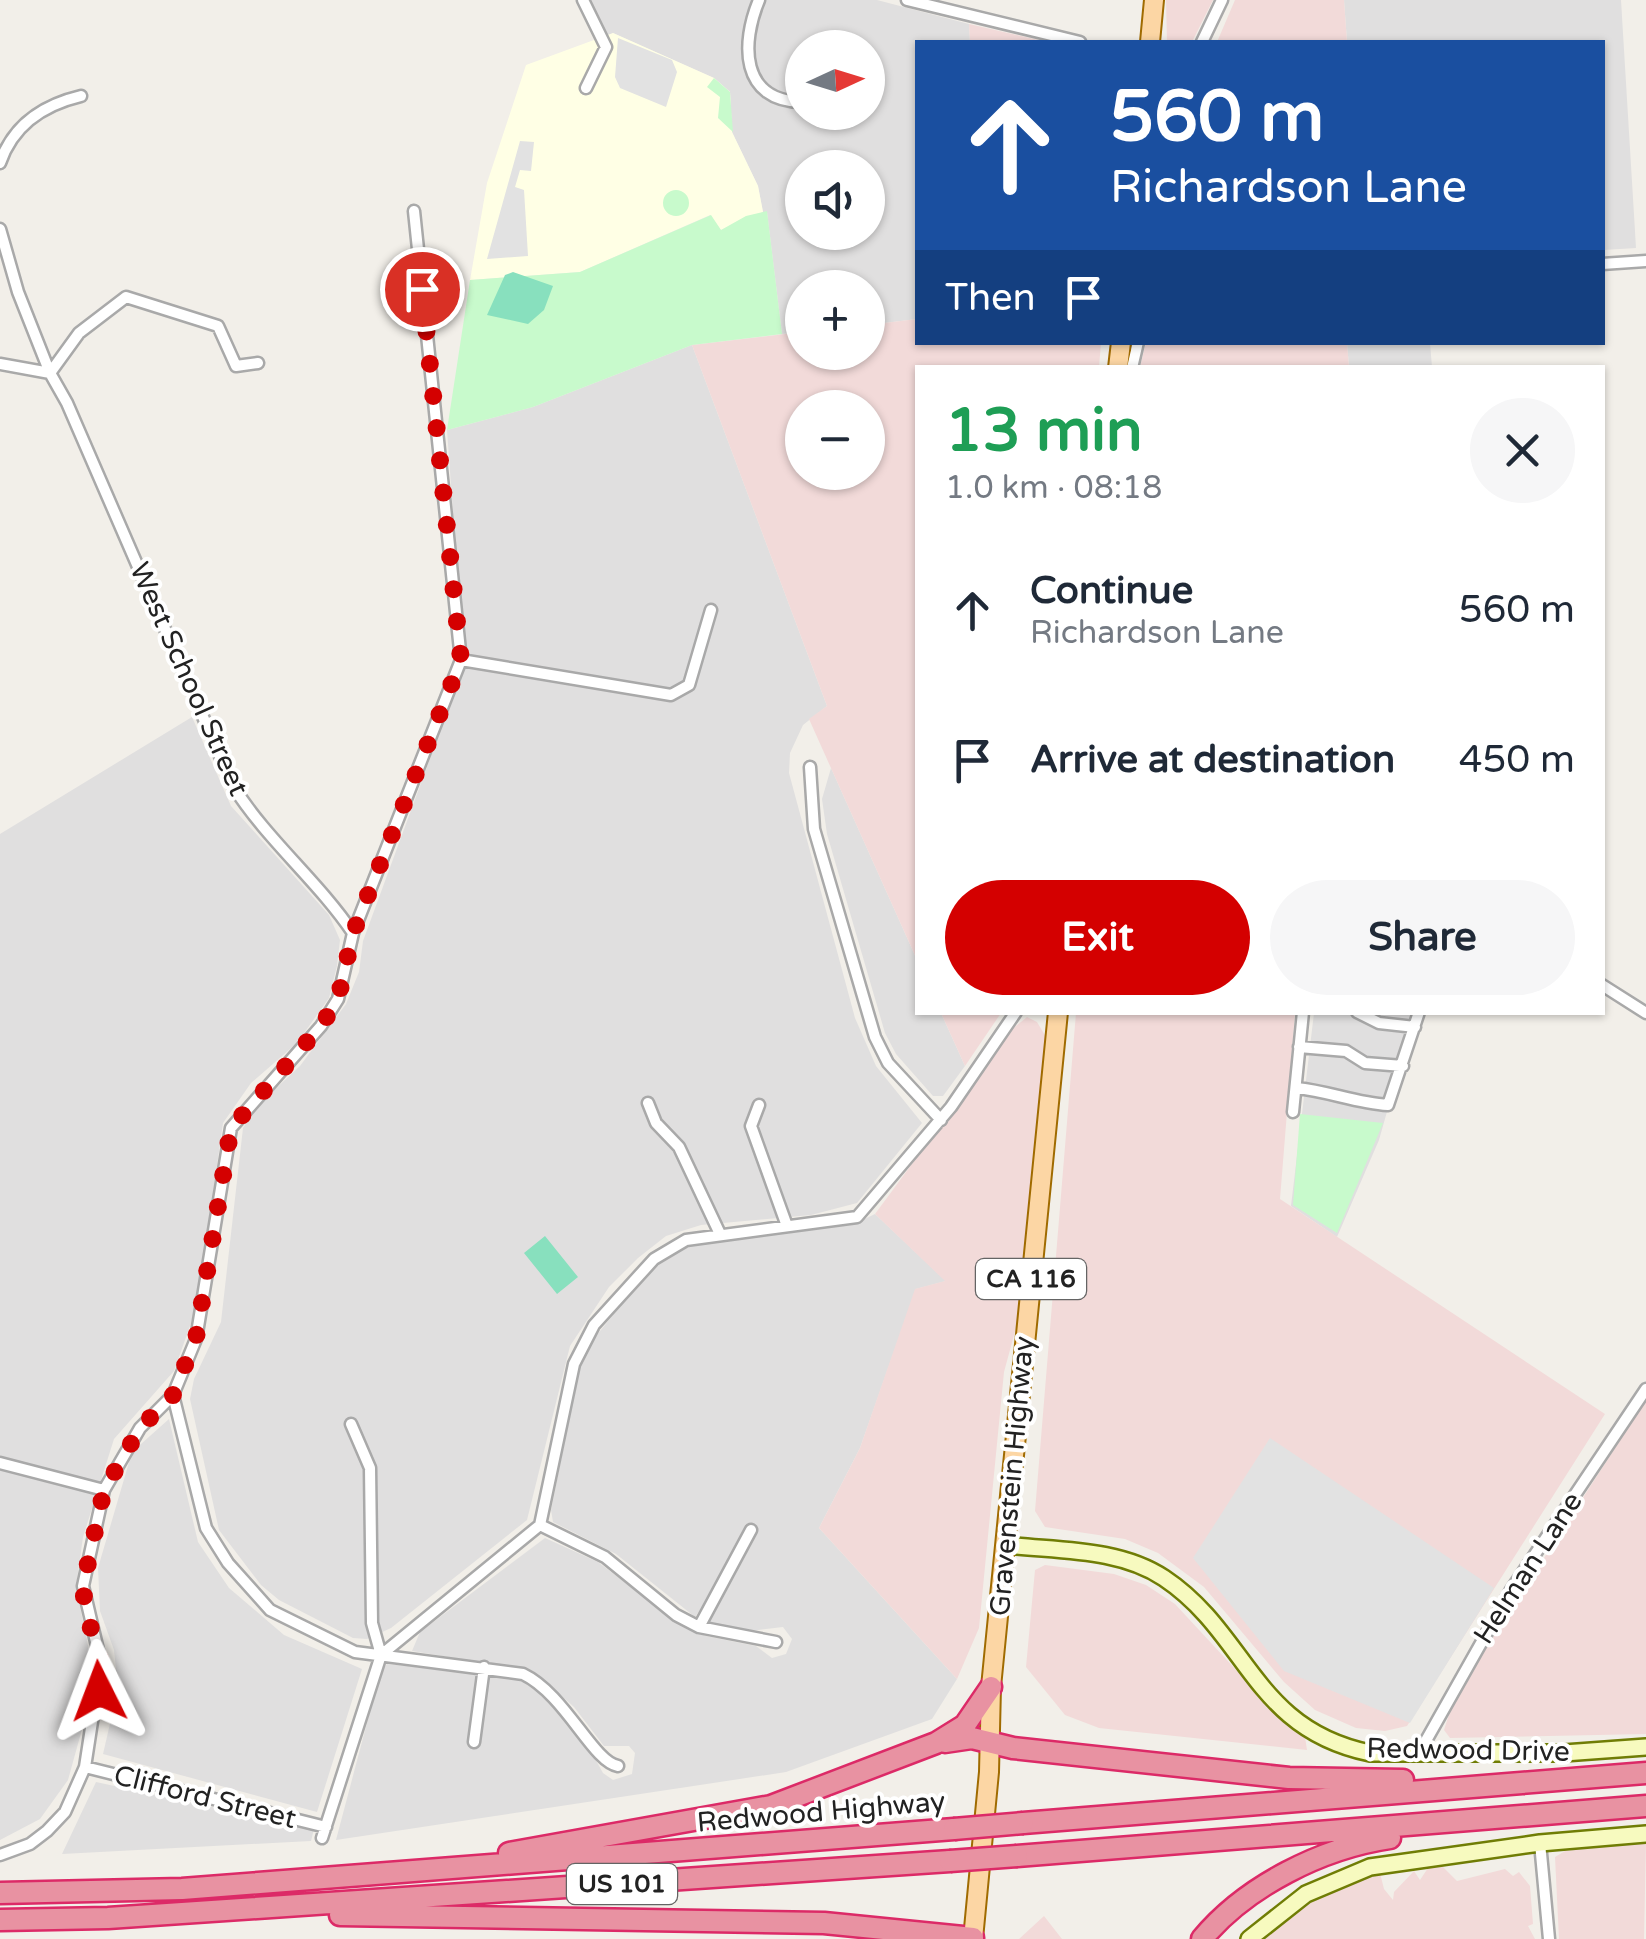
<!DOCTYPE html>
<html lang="en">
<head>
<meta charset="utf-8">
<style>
	body { margin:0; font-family:"Varela Round",sans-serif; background:#f6f6f7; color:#1f2937; height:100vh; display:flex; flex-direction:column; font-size:38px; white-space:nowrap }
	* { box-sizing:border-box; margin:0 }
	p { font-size:32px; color:#747a83 }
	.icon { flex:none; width:55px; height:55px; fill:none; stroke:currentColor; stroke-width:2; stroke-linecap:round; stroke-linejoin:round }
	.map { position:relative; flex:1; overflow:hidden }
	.side { position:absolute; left:915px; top:365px; width:690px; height:650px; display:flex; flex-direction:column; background:#fff; border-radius:0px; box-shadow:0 2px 8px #0004 }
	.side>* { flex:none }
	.guide { position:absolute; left:915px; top:40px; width:690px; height:305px; border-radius:0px; box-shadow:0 2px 8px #0004; background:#1a4fa0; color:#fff; overflow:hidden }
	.needle { width:65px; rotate:86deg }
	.buttons { position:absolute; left:785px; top:30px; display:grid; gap:20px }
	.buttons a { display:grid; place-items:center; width:100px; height:100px; border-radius:50%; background:#fff; box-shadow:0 2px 8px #0004; font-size:50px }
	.pin { position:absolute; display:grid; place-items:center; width:85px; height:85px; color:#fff; margin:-42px; border:5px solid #fff; border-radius:50%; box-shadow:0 2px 10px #0007 }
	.me { position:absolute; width:110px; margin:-55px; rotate:357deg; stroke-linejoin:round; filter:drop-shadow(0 0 8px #0008) }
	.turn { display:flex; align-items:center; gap:35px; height:210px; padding:0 30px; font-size:45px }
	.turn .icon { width:130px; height:130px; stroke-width:2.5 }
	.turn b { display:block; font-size:70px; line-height:85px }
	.then { display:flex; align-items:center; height:95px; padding:0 30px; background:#0003; gap:20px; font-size:38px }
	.round { display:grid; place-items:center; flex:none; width:105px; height:105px; border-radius:52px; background:#f6f6f7 }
	.overview { display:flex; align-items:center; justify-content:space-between; height:170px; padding:0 30px }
	h1 { font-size:60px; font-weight:700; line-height:75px; color:#1e9e55 }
	.cta { display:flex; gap:20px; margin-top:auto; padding:20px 30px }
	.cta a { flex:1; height:115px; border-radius:60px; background:#d40000; color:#fff; font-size:40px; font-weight:700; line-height:115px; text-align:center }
	.cta a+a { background:#f6f6f7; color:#1f2937 }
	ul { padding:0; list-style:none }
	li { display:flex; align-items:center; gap:30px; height:150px; padding:0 30px }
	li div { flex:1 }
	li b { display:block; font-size:38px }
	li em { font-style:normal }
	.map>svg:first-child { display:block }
	.residential { fill:#e0dfdf; fill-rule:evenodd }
	.commercial { fill:#f2dad9; fill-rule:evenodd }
	.education { fill:#ffffe5 }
	.park { fill:#c8facc }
	.pitch { fill:#88e0be }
	.parking { fill:#e2e2e2 }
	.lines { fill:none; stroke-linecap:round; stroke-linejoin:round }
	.street-casing { stroke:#a9a9a9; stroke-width:15 }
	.secondary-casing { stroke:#707d05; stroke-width:20 }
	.primary-casing { stroke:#a06b00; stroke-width:22 }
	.highway-casing { stroke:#dc2a67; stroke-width:25 }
	.street { stroke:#fff; stroke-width:10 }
	.secondary { stroke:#f7fabf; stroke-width:15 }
	.primary { stroke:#fcd6a4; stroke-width:18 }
	.highway { stroke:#e892a2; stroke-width:20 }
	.highway-bridge-casing { stroke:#dc2a67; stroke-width:25; stroke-linecap:butt }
	.highway-bridge { stroke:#e892a2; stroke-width:20 }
	.route { stroke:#d40000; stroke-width:18; stroke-dasharray:0 32.4 }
	.labels { text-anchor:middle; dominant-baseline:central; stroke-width:8; stroke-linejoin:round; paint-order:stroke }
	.shield { fill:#fff; stroke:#646464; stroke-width:2.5 }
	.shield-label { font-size:25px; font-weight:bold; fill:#222 }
	.street-label { font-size:28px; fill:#222; stroke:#fff }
</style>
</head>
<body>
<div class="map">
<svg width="1646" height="1939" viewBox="0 0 1646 1939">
	<rect width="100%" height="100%" fill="#f2efe9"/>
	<!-- residential -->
	<path class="residential" d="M590,0H877L969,24L970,42H918L917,319L868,325V288H802V332L782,334L767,212H763L758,186L732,132L730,92L714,78L613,33L608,36ZM802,48H868V112H802ZM802,168H868V232H802Z
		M1344,0H1621L1636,248L1603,250L1602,42H1347Z
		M1347,343H1430L1432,367H1349Z
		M692,345L827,706L803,725L790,753L789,773L855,1018L876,1066L922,1123L857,1203L811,1215L701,1225L666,1236L638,1258L609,1287L570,1346L527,1520L391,1628L367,1639L353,1638L279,1600L261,1585L219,1530L190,1399L194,1379L221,1322L243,1128L259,1104L300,1066L346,1004L359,972L363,941L464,666L447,430L533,407Z
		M192,717L231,806L329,915L340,940L337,966L329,998L297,1043L251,1083L223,1123L200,1286L191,1323L174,1371L114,1439L83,1537L76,1587L92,1665L84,1722L68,1780L40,1819L0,1840V834Z
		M831,768L917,960L918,1012L941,1013L965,1066L943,1096H933L896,1054L885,1033L827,834L822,799Z
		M1314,1013H1415L1379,1140L1337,1237L1291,1206Z
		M875,1214L946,1281L916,1289L860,1448L819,1528L957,1679L932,1719L786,1772L336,1840L381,1670L387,1664L523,1678L538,1685L588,1746L603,1773L613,1780L632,1774L635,1753L629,1746H604L574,1707L533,1671L412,1651L420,1632L545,1538L598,1562L683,1626L706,1636L756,1646L772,1658L786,1654L792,1639L783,1627L750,1631L709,1623L755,1531L695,1617L616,1554L553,1522L551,1510L580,1366L596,1336L660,1257L685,1243L852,1225Z
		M169,1419L198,1542L229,1588L284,1635L362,1669L317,1812L103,1754L118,1689L114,1650L100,1611L98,1568L132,1452Z
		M96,1782L314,1829L311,1841L62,1854Z"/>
	<!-- commercial -->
	<path class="commercial" d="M1166,0H1213L1192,42H1167Z
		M1235,0H1344L1347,42H1217Z
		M969,24L1047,42H970Z
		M917,319L918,342L1101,343L1099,367L918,368L917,960L809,719L827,706L692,345L802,332V352H868V325ZM802,408H868V472H802Z
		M1146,342L1347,343L1349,367H1140Z
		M941,1013H1001L965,1066Z
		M1076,1013H1295L1280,1199L1605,1414L1407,1726L1385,1731L1356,1728L1315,1710L1284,1682L1204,1587L1158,1553L1125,1539L1045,1527L1035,1511Z
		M1027,1017L1037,1022L1046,1037L1017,1324L1004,1372L979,1628L957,1679L819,1528L860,1448L915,1289L945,1281L875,1214L1011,1030Z
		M1646,1400V1734L1450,1738L1444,1730L1455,1696Z
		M1045,1565L1114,1574L1146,1585L1175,1604L1276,1713L1305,1737L1307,1750L1099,1728L1065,1715L1026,1667L1035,1570Z
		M1646,1841L1644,1939H1559L1555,1857L1565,1851Z
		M1443,1867L1457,1881L1505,1869L1513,1876L1519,1872L1530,1886L1533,1924L1528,1926L1535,1939H1265L1306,1900L1380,1873L1384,1889L1393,1900L1394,1892L1414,1871L1420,1880L1428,1868Z
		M1044,1916L1062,1939H1019Z"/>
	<!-- education -->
	<path class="education" d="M613,33L714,78L730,92L732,132L758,186L763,212L721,230L710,215L580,272L470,280L487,183L526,65Z"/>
	<!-- park -->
	<path class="park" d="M714,78L730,92L733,132L718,118L720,97L707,87Z
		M663 203a13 13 0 1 1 26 0a13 13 0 1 1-26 0Z
		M767,211L782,334L692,345L533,407L447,430L470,280L580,272L711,215L721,230L746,216Z
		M1300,1114L1383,1123L1337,1233L1293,1205Z"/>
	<!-- pitch -->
	<path class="pitch" d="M513,272L553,286L544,310L528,324L487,315L505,275Z
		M545,1236L578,1277L557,1294L524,1253Z"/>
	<!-- parking -->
	<path class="parking" d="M618,38L672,60L677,72L666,107L620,88L615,77Z
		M520,141L534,142L531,171L520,170L515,187L524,190L528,256L487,259Z
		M1270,1438L1494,1588L1410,1723L1284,1671L1193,1558Z"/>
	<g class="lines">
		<!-- street casing -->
		<g class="street-casing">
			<path id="street" d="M583,0L606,47L586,88
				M759,0C741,43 740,101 802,102
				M907,0L1080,42
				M1202,42L1222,0
				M0,163C13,125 43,105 81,96
				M0,229L18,292L50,373L67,403L233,786C267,840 317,880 353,933L338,999L321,1026L231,1128L196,1339L173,1395L140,1428L104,1490L83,1586L101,1663L85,1767L65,1812L47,1831L30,1844L0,1855
				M1602,264L1646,261
				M0,364L50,373
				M1132,368L1138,342
				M50,373L79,333L126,297L218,326L236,366L258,363
				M461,660L671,695L689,685L711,610
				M810,767L814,829L875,1037L888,1063L941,1120
				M353,933L461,660L414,211
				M1602,985L1646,1013
				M1357,1012L1379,1023L1415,1027
				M1299,1047L1346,1051L1365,1063L1403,1066
				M1296,1088C1329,1091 1355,1103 1388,1105L1419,1012
				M648,1103L656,1123L679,1147L720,1234
				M759,1105L751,1126L787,1226
				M1293,1112L1303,1012
				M173,1395L206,1528L228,1563L270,1610L355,1652L523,1674C565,1694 593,1762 618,1766
				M351,1424L370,1468L372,1623L381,1655
				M0,1463L104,1490
				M540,1525L605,1557L676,1615L699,1627L776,1642
				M699,1627L751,1530
				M474,1742L484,1667
				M1419,1753L1511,1590L1646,1389
				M85,1767L326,1827
				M322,1838L381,1655L540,1525L574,1364L594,1325L654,1259L686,1240L857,1217L951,1107L1016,1012
				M1540,1843L1549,1939"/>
		</g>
		<!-- secondary casing -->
		<g class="secondary-casing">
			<path id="secondary" d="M1007,1545C1058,1551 1119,1548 1164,1578C1248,1634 1253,1729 1370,1753H1564L1646,1747
				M1249,1939L1306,1894L1370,1867L1540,1843L1646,1834"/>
		</g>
		<!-- primary casing -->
		<g class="primary-casing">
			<path id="primary" d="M1150,42L1154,0
				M1118,368L1121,342
				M973,1939L989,1772L991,1687L1058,1012"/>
		</g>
		<!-- highway casing -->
		<g class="highway-casing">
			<path id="highway" d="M945,1742L972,1738L1013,1748L1289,1778L1403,1780
				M1023,1823L1646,1773
				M509,1853L771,1806L936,1743L965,1725L991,1687
				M1017,1856L1646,1806
				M0,1893L182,1889L954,1829
				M340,1915L824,1923L973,1938
				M0,1920L108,1918L950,1861
				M1202,1939C1246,1886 1322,1848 1390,1838"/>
		</g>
		<!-- street -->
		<use href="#street" class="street"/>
		<!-- secondary -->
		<use href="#secondary" class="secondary"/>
		<!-- primary -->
		<use href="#primary" class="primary"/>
		<!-- highway -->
		<use href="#highway" class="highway"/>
		<!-- highway-bridge casing -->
		<g class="highway-bridge-casing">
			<path id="highway-bridge" d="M954,1829L1023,1823
				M950,1861L1017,1856"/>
		</g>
		<!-- highway-bridge -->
		<use href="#highway-bridge" class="highway-bridge"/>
	</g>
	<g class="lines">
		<!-- route -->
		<path class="route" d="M99,1691L101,1663L85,1608L83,1586L104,1490L140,1428L173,1395L196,1338L231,1128L321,1026L338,999L353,933L461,660L422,289"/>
	</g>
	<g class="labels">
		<!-- shield labels -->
		<g class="shield">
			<rect x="976" y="1259" width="110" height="40" rx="8"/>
			<rect x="567" y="1864" width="110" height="40" rx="8"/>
		</g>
		<g class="shield-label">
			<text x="1031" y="1279">CA 116</text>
			<text x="622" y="1884">US 101</text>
		</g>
		<!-- street labels -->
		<g class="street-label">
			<text transform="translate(189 679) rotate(66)">West School Street</text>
			<text transform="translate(1012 1476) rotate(-85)">Gravenstein Highway</text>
			<text transform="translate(1528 1568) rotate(-57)">Helman Lane</text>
			<text transform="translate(1468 1750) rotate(1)">Redwood Drive</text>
			<text transform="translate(205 1797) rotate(14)">Clifford Street</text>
			<text transform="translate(821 1812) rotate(-5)">Redwood Highway</text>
		</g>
	</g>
</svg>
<div class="buttons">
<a><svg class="needle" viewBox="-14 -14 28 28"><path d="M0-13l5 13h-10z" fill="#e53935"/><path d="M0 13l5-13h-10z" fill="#747a83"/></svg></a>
<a><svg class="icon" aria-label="sound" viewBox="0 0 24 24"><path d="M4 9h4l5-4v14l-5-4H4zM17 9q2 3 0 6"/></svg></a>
<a>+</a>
<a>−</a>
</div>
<div class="pin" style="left:422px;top:289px;background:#d93025"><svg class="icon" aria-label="arrive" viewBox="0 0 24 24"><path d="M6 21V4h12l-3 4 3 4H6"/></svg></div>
<svg class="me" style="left:99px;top:1691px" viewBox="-20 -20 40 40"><path d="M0-17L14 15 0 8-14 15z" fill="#d40000" stroke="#fff" stroke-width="4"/></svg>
<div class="guide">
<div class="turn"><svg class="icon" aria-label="ahead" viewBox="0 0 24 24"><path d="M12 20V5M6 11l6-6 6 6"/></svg><div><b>560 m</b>Richardson Lane</div></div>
<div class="then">Then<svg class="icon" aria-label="arrive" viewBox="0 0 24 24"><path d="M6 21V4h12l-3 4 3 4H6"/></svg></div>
</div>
<section class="side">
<div class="overview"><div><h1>13 min</h1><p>1.0 km · 08:18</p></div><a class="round"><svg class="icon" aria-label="close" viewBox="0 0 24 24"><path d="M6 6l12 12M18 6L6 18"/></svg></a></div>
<ul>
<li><svg class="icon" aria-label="ahead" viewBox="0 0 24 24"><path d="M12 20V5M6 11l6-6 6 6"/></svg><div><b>Continue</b><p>Richardson Lane</p></div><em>560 m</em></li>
<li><svg class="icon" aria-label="arrive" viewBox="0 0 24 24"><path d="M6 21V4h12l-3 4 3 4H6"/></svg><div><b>Arrive at destination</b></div><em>450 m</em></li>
</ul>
<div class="cta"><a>Exit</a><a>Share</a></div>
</section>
</div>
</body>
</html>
